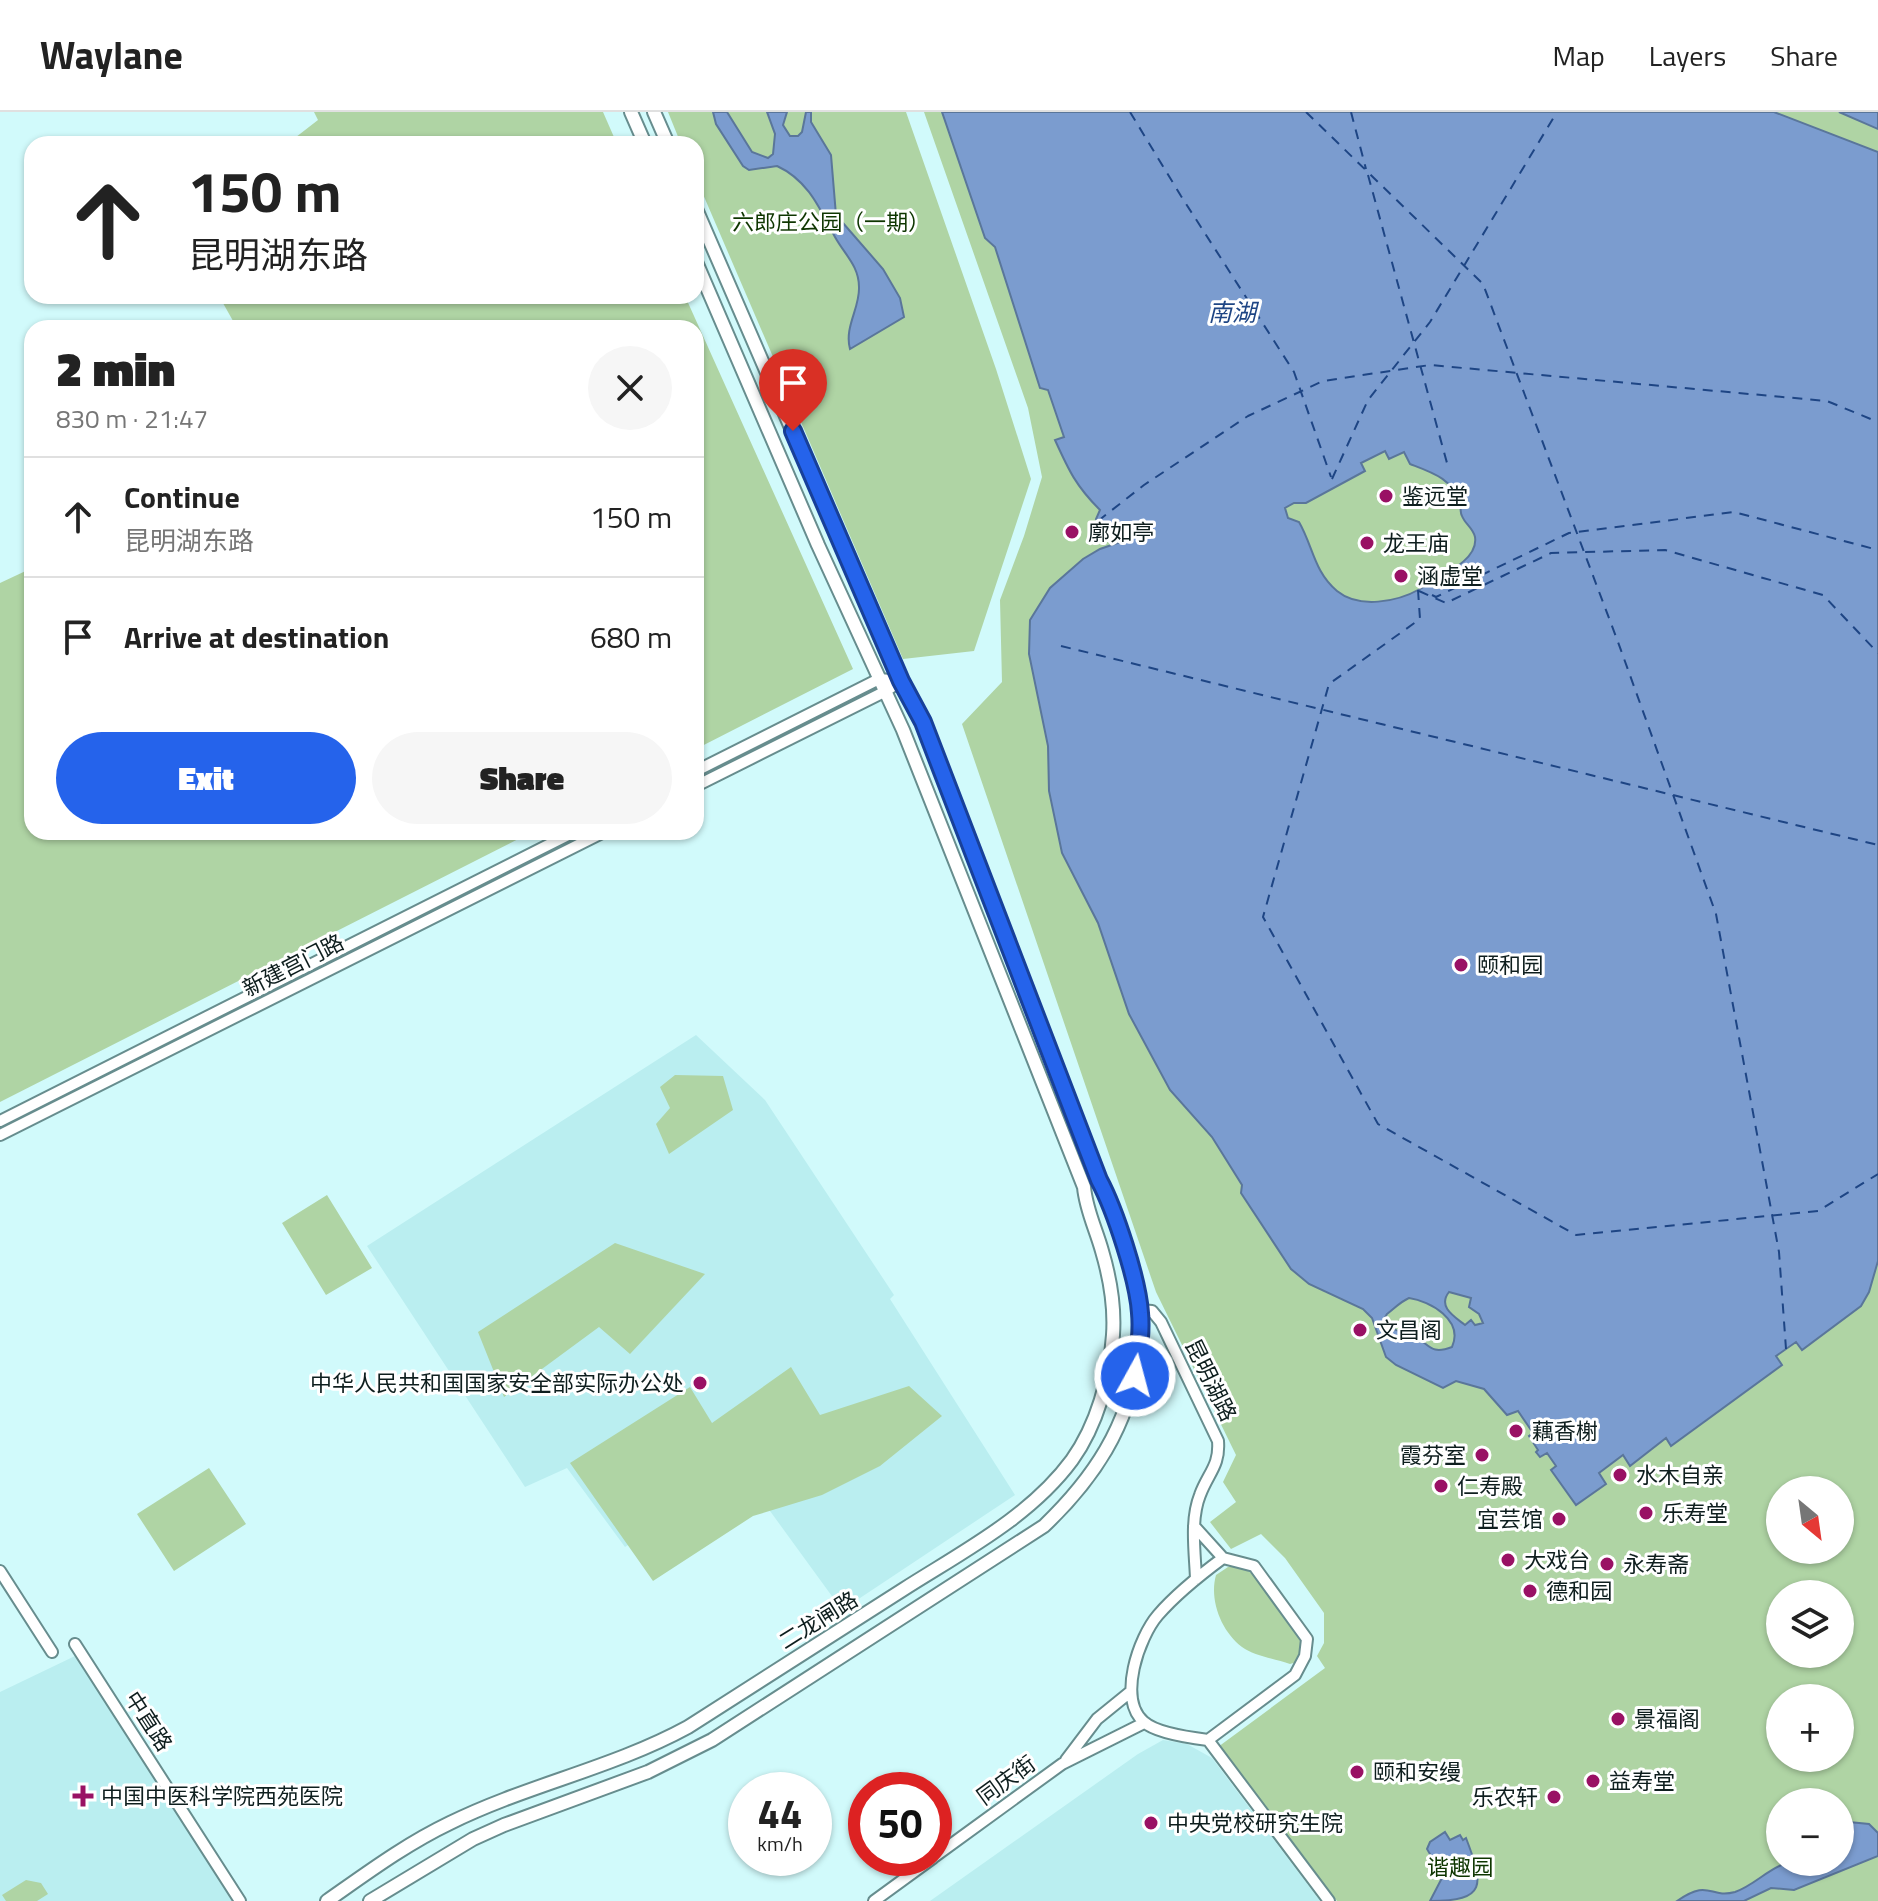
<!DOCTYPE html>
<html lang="en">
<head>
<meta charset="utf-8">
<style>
	body { margin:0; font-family:"Titillium Web","Noto Sans SC",sans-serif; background:#f6f6f6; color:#222; height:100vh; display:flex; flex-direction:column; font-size:30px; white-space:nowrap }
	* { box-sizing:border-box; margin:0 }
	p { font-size:26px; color:#767676 }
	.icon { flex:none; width:44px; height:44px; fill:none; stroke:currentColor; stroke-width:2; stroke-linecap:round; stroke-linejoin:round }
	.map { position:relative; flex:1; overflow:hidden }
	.panel { position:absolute; left:24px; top:208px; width:680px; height:520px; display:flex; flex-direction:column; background:#fff; border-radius:24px; box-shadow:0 2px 6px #0004 }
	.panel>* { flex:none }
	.top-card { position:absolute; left:24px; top:24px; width:680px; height:168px; border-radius:24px; box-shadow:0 2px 6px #0004; background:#fff; color:#222; overflow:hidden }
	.needle { width:52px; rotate:151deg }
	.controls { position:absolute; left:1766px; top:1364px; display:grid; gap:16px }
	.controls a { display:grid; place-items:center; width:88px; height:88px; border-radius:50%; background:#fff; box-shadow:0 2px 6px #0004; font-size:40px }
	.speed { position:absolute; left:728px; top:1660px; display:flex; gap:16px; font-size:40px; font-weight:700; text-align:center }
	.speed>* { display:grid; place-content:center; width:104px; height:104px; border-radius:50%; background:#fff; box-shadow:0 2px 6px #0004; line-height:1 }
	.speed small { font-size:20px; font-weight:400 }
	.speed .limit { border:12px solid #d22; background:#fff; color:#111 }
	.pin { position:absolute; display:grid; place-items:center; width:68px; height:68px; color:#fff; margin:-82px -34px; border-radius:50% 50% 50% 0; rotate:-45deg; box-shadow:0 0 8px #0007 }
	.pin .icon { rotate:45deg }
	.me { position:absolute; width:88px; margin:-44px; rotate:7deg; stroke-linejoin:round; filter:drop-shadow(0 0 6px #0008) }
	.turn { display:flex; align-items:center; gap:28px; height:168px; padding:0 32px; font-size:36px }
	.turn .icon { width:104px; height:104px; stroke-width:2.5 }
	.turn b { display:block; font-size:56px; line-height:68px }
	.round { display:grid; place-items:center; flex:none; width:84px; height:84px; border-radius:42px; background:#f6f6f6 }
	.overview { display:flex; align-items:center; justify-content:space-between; height:136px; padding:0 32px }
	h1 { font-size:48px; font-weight:800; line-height:60px }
	.primary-button { display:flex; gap:16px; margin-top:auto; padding:16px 32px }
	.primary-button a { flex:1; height:92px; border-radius:48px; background:#2563eb; color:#fff; font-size:32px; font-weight:800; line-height:92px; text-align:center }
	.primary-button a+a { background:#f6f6f6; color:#222 }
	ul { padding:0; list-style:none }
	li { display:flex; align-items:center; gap:24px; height:120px; padding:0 32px; border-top:2px solid #e0e0e0 }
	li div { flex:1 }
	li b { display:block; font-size:30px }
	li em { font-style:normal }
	header { display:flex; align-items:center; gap:48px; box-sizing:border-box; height:112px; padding:0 40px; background:#fff; border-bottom:2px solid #e0e0e0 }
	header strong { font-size:38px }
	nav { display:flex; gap:44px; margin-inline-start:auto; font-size:28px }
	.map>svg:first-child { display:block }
	.built { fill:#baeef0 }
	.green { fill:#afd4a4; fill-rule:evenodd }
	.water { fill:#7b9ccf; stroke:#5a769a; stroke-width:2; fill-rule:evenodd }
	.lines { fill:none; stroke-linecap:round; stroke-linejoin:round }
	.ferry { stroke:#1e4584; stroke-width:2; stroke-dasharray:10 8; stroke-linecap:butt }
	.tertiary-casing { stroke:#678d8e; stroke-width:14 }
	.secondary-casing { stroke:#678d8e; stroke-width:16 }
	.tertiary { stroke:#fff; stroke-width:10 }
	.secondary { stroke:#fff; stroke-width:12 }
	.route-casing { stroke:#184099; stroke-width:20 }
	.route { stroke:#2563eb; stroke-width:14 }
	.poi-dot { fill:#991164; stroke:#fff; stroke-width:3 }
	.labels { text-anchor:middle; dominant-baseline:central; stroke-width:6; stroke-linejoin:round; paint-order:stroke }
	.park-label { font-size:22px; fill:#0e3600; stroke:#fff }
	.poi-label { font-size:22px; fill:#0e1e1e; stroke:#fff; text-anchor:start }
	.street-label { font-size:22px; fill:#0e1e1e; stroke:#fff }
	.water-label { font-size:24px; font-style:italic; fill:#1e4584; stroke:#fff }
</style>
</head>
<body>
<header>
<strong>Waylane</strong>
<nav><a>Map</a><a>Layers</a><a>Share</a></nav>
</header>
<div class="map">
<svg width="1878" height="1789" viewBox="0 0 1878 1789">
	<rect width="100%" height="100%" fill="#d1fafb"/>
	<!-- built -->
	<path class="built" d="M696,923L765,988L894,1183L890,1187L1015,1383L842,1498L746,1366L719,1373L625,1435L567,1356L525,1375L367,1134Z
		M75,1544L234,1789H0V1580Z
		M1163,1628L1187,1632L1212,1646L1320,1789H930L1138,1642Z"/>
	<!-- green -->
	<path class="green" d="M314,0H603L617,32H287L318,8Z
		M668,0H906L996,257L1031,367L974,539L903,547L696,66V32H681Z
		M924,0H1878V1789H1337L1218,1635L1325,1556L1317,1544L1324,1531V1501L1285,1446L1261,1422L1231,1437L1210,1410L1236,1390L1223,1370L1236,1343L1156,1180L962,612L1002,570L1000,488L1024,424L1042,365L1028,296ZM1780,1378H1840V1438H1780ZM1780,1482H1840V1542H1780ZM1780,1586H1840V1646H1780ZM1780,1690H1840V1750H1780Z
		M219,184H685L853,557L696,637V216H237Z
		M32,456V720H532L0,990V471Z
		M675,963L723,964L733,998L669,1042L656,1012L670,996L660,975Z
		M327,1083L372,1156L326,1183L282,1111Z
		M615,1131L705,1162L630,1242L599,1215L504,1285L478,1220Z
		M791,1255L820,1303L909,1274L942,1304L880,1354L822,1383L753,1404L653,1469L570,1351L690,1275L712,1311Z
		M209,1356L246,1412L174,1459L137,1402Z
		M1228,1455H1242L1254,1463L1300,1527L1301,1537L1297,1550L1290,1552C1276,1547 1254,1544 1242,1535C1221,1519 1209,1488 1216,1463Z
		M26,1768L41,1771L48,1782L37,1789H6L2,1783Z"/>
	<!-- water -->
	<path class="water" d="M713,0H727L752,40L768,46L773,42L775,22L767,0H787L783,13L790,24H798L802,20L806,0H811V10L831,43L836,103L883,157L900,186L904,205L850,237C844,215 860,196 859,175C859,154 845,143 835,125C820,97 808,68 777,54L749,58L743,54L716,12Z
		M942,0H1774L1878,40V1149L1869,1180L1861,1194L1802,1238L1796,1230L1776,1244L1782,1253L1671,1334L1666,1326L1630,1354L1623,1343L1599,1361L1606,1372L1576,1393L1551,1358L1556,1354L1547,1341L1540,1345L1536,1340L1538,1338L1529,1324L1533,1321L1518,1299L1507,1303L1484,1277L1456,1269L1443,1276L1396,1253L1386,1245L1372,1206L1363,1197L1309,1172L1291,1157L1241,1081L1242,1073L1212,1025L1170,978L1129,902L1098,811L1062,741L1049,679L1048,634L1029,542L1030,508L1050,476L1083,447L1100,437L1132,426L1131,416L1121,413L1102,414L1096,407L1100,398C1076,374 1069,359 1055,328L1064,325L1048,278L1040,276L995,135L985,126ZM1385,339L1389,347L1404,340L1410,352C1431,360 1454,367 1460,392C1461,396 1460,401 1462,404C1465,412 1473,416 1475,425C1478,444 1453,458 1440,464C1433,468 1427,473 1420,477C1397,490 1359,497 1337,479C1314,460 1313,434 1299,410L1288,406L1285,396L1294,391H1306L1365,359L1361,351ZM1449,1180L1471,1186L1469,1195L1479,1202L1483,1211L1475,1213L1471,1208L1465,1213C1455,1205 1437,1195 1449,1180ZM1409,1186C1430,1189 1464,1208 1452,1235C1428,1244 1430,1230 1411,1223C1402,1220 1395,1219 1386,1213L1384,1207L1387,1202C1395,1196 1400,1190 1409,1186Z
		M1839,0H1878V17Z
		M1849,1710L1869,1712L1878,1721V1744L1794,1778L1771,1776L1744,1789H1677C1710,1766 1709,1787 1735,1780C1753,1774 1767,1758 1784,1752C1800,1746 1823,1750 1840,1750V1715Z
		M1445,1720L1450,1728L1460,1723L1463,1728L1466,1726C1484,1773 1487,1789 1430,1789L1443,1764L1427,1737L1430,1730Z"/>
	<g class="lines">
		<!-- ferry -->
		<path class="ferry" d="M1130,0L1181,84L1294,260L1331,365
			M1306,0L1483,172L1618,530L1716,802L1779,1140L1786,1237
			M1351,0L1366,57
			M1368,63L1447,351L1444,354
			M1332,367L1368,288L1430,210L1557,0
			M1098,409L1144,373L1248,304L1323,269L1430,253L1827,289L1878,310
			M1418,478L1420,507L1329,572L1263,805L1378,1012L1576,1123L1818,1099L1878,1062
			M1419,479L1446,491L1551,441L1665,438L1823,483L1878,541
			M1432,483L1436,485L1569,421L1734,400L1878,438
			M1061,534L1878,733"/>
		<!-- tertiary casing -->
		<g class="tertiary-casing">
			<path id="tertiary" d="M696,659L879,567L901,569
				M696,674L884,580L901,569
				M0,1009L574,720
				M0,1023L604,720
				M1140,1198L1152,1199L1161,1210L1218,1329C1220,1354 1208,1361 1200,1383C1190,1408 1195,1440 1196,1467
				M1194,1414L1223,1446
				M1223,1446L1254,1454L1307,1527L1305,1544L1295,1563L1208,1628C1192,1626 1156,1621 1144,1610C1117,1587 1139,1525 1158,1503C1177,1481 1200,1463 1223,1446Z
				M0,1459L52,1540
				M75,1532L240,1789
				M1208,1628L1329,1789
				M1066,1648L1097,1607L1129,1581
				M934,1745L1062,1652L1144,1611
				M874,1789L933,1746"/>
		</g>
		<!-- secondary casing -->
		<g class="secondary-casing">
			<path id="secondary" d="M631,0L645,32
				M654,0L668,32
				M327,1789C367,1761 406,1732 450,1711C527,1673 613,1656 688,1615C760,1569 832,1523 904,1477C962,1440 1030,1405 1072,1348C1097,1313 1110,1266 1113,1223C1115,1194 1110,1166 1102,1139C1096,1117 1086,1098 1084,1075L903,618L818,433L696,150
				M370,1789L473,1727L504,1713L648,1660L712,1628L1044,1414C1093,1367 1129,1314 1137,1246C1139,1230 1142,1213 1140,1197C1136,1171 1128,1144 1119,1120C1113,1102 1108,1085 1099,1068L923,610L901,569L696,97"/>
		</g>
		<!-- tertiary -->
		<use href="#tertiary" class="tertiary"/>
		<!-- secondary -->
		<use href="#secondary" class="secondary"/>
	</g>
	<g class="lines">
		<!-- route casing -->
		<g class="route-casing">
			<path id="route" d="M793,319L901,569L923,610L1099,1068C1115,1098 1138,1168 1140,1201C1142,1222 1138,1243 1135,1264"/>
		</g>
		<!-- route -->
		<use href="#route" class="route"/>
	</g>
	<!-- markers -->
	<g class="poi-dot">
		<circle cx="1386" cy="384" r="8"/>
		<circle cx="1072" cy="420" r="8"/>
		<circle cx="1367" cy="431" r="8"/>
		<circle cx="1401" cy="464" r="8"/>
		<circle cx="1461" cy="853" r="8"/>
		<circle cx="1360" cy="1218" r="8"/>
		<circle cx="700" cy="1271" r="8"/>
		<circle cx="1516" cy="1319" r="8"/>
		<circle cx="1482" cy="1343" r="8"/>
		<circle cx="1620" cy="1363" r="8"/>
		<circle cx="1441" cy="1374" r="8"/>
		<circle cx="1646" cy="1401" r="8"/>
		<circle cx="1559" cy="1407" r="8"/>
		<circle cx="1508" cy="1448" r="8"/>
		<circle cx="1607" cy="1452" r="8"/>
		<circle cx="1530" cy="1479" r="8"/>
		<circle cx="1618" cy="1607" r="8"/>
		<circle cx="1357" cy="1660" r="8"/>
		<circle cx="1593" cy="1669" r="8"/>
		<path d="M79 1672h8v8h8v8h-8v8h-8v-8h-8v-8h8z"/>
		<circle cx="1554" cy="1685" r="8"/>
		<circle cx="1151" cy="1711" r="8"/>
	</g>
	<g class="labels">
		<!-- park labels -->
		<g class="park-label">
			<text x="831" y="110">六郎庄公园（一期）</text>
			<text x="1460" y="1755">谐趣园</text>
		</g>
		<!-- poi labels -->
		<g class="poi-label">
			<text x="1402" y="384">鉴远堂</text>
			<text x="1088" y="420">廓如亭</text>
			<text x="1383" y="431">龙王庙</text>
			<text x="1417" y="464">涵虚堂</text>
			<text x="1477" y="853">颐和园</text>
			<text x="1376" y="1218">文昌阁</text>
			<text x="684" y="1271" text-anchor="end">中华人民共和国国家安全部实际办公处</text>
			<text x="1532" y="1319">藕香榭</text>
			<text x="1466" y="1343" text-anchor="end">霞芬室</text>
			<text x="1636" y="1363">水木自亲</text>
			<text x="1457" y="1374">仁寿殿</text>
			<text x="1662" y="1401">乐寿堂</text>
			<text x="1543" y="1407" text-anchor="end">宜芸馆</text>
			<text x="1524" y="1448">大戏台</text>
			<text x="1623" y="1452">永寿斋</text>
			<text x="1546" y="1479">德和园</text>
			<text x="1634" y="1607">景福阁</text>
			<text x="1373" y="1660">颐和安缦</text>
			<text x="1609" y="1669">益寿堂</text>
			<text x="101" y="1684">中国中医科学院西苑医院</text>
			<text x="1538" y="1685" text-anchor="end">乐农轩</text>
			<text x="1167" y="1711">中央党校研究生院</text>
		</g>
		<!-- street labels -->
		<g class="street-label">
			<text transform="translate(293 853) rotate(-27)">新建宫门路</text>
			<text transform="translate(1211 1268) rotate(64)">昆明湖路</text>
			<text transform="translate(818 1508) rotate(-32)">二龙闸路</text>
			<text transform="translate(149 1609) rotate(57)">中直路</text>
			<text transform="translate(1006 1668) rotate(-36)">同庆街</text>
		</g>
		<!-- water labels -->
		<g class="water-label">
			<text x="1232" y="200">南湖</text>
		</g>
	</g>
</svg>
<div class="controls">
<a><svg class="needle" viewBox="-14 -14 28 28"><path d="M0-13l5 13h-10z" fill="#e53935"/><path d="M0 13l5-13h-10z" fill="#767676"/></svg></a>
<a><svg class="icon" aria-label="layers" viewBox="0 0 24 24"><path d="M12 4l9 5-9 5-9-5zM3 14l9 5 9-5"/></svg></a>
<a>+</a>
<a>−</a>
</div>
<div class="speed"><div>44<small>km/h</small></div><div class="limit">50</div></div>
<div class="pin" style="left:793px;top:319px;background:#d93025"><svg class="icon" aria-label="arrive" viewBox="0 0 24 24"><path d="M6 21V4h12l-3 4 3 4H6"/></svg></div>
<svg class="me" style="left:1135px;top:1264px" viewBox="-20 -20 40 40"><circle r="17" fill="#2563eb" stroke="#fff" stroke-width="3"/><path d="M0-11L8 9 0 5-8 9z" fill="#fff"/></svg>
<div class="top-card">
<div class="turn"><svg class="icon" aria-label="ahead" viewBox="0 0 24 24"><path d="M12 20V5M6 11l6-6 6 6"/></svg><div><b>150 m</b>昆明湖东路</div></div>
</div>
<section class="panel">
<div class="overview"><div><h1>2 min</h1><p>830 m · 21:47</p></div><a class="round"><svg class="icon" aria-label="close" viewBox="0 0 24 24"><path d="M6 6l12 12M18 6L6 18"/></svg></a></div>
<ul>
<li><svg class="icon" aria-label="ahead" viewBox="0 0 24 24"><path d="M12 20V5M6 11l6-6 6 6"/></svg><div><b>Continue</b><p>昆明湖东路</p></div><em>150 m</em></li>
<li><svg class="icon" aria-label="arrive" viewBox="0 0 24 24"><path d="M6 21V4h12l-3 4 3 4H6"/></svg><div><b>Arrive at destination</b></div><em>680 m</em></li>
</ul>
<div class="primary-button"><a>Exit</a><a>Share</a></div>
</section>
</div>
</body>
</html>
